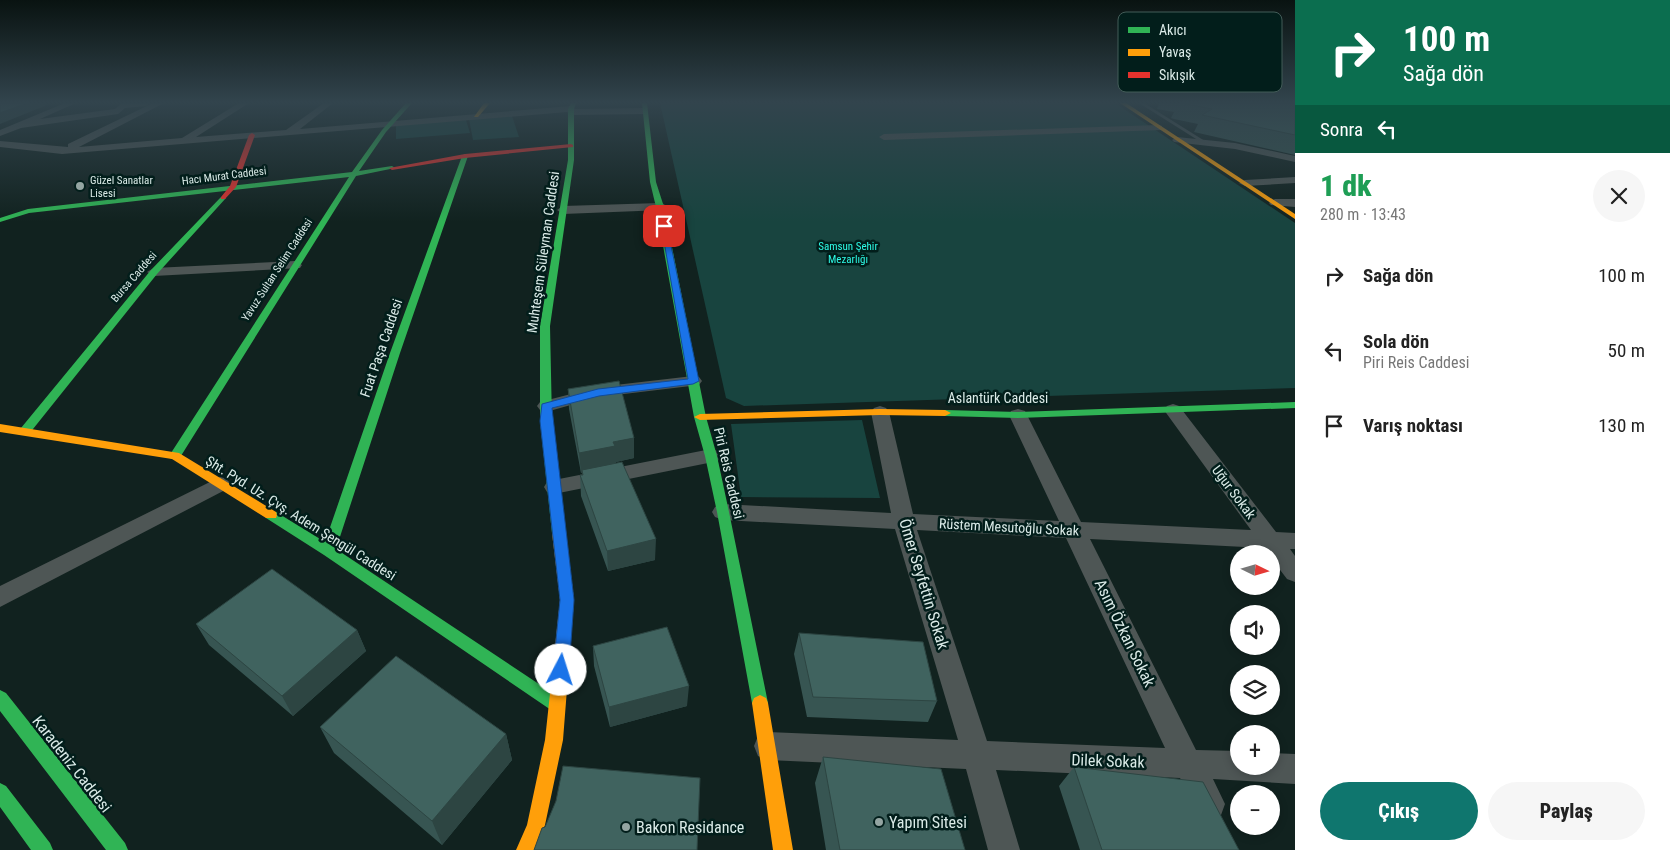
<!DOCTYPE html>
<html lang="tr">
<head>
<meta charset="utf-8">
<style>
	body { margin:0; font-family:"Roboto Condensed",sans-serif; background:#f6f6f6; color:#222; height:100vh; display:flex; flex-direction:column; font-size:19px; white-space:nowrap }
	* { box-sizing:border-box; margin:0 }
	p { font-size:16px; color:#767676 }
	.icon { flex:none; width:28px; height:28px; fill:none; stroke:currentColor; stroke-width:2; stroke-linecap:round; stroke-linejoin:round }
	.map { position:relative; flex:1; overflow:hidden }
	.sheet { display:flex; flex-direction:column; background:#fff; width:375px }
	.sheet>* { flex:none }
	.hud { background:#0b6e4f; color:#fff; overflow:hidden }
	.needle { width:32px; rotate:95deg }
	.buttons { position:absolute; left:1230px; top:545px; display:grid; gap:10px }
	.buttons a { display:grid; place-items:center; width:50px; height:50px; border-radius:50%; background:#fff; box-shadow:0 2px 8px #0003; font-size:25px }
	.pin { position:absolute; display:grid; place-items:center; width:42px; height:42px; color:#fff; margin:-21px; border-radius:10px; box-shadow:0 2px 8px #0006 }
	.me { position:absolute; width:55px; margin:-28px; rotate:5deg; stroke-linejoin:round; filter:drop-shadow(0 0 4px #0008) }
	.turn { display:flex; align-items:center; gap:18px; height:105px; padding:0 25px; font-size:22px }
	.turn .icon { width:65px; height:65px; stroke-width:2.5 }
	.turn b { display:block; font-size:35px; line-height:42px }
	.then { display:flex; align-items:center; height:48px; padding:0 25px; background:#0003; gap:10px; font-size:19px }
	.round { display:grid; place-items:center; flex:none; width:52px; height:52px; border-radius:26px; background:#f6f6f6 }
	.overview { display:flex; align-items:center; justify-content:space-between; height:85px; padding:0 25px }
	h1 { font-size:30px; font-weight:800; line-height:38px; color:#1e9e55 }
	.action { display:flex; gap:10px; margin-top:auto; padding:10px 25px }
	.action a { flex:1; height:58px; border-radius:30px; background:#0f766e; color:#fff; font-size:20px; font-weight:800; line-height:58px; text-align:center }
	.action a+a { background:#f6f6f6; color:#222 }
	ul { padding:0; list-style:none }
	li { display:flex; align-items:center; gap:15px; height:75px; padding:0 25px }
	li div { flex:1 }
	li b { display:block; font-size:19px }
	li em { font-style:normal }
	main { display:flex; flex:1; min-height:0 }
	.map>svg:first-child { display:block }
	.green { fill:#18443f }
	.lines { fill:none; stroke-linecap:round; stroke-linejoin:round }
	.lane { fill:#4e5655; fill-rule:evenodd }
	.street { fill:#4e5655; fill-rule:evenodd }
	.fast { fill:#30b455; fill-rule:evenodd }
	.slow { fill:#ff9f0a; fill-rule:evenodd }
	.jam { fill:#e5322d; fill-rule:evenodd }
	.wall { fill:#375552 }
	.shaded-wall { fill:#2d4542 }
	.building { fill:#40635f; stroke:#2d4542 }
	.route { fill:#1a73e8; stroke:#114b97 }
	.poi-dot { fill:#94a5a2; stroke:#021e1b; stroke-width:2 }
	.labels { text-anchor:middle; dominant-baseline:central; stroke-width:5; stroke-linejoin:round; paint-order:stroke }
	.far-street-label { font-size:11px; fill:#dbebe8; stroke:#021e1b }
	.far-poi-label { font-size:11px; fill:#dbebe8; stroke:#021e1b; text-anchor:start }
	.far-park-label { font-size:11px; fill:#2efae6; stroke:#021e1b }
	.street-label { font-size:14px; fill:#dbebe8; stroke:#021e1b }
	.near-street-label { font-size:16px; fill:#dbebe8; stroke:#021e1b }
	.near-poi-label { font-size:16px; fill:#dbebe8; stroke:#021e1b; text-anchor:start }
	.key { fill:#021e1b; stroke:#435c58; stroke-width:1 }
	.key-label { font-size:14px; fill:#dbebe8 }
</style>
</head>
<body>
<main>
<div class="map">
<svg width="1295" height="850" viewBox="0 0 1295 850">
	<rect width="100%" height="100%" fill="#11221f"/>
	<!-- green -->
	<path class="green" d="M660,103H1115L1295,223V388L744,406L726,398Z
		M512,116L519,137L473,140L469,119Z
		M466,120L470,133L396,139V125Z
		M862,420L880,498L741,497L731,424Z"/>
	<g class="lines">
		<!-- lane -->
		<path class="lane" d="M1139,103H1144L1208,143L1204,144Z"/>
		<!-- street -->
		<path class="street" d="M65,103H76L40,119L115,109L122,103H150L146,106L125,108L118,114L21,128L0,136V130Z
			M153,103H164L79,147L182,138L239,103H249L196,137L286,130L324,103H333L300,129L571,106L575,109L644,108L648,111L644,114L571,115L567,112L62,154L0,147V141L68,147V144Z
			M1159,125L1162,126V130L884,140L879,137L884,134Z
			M1177,137L1235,143L1295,156V162L1235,149L1174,142L1172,140Z
			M1295,177V183L1245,186L1239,183L1245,180Z
			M1275,199H1295V207L1271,205L1269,203L1271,201Z
			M660,203L664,204L666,207L664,210L563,214L557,210L563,206Z
			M295,261L302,265L300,268L154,276L147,272L154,268Z
			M693,376L699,377L702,381L699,385L599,397L546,412L540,410L537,406L540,402L598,387Z
			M1173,404L1179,406L1276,532L1295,533V549H1290L1295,556V582L1287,579L1271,558V554H1268L1264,548L1090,539L1196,750L1239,751V766H1271V753L1295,754V784L1213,779L1225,804L1221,815L1210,819L1199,815L1180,778L996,770L1020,850H988L966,769L768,760L758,756L754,746L758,736L768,732L958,740L895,529L723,520L715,517L712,512L715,507L723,504L891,513L871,412L874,408L880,406L886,408L889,412L913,514L1059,521L1009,415L1011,411L1018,409L1025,411L1027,415L1081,522L1251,530L1164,410L1167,406ZM917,530L1066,538L1165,748L987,741Z
			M711,449L718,451L721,456L718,461L554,494L547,492L544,487L547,482L554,480Z
			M220,477L227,479L230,484L227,489L0,607V586Z"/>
		<!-- fast -->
		<path class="fast" d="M406,103H412L386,132L359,171L392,166L395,168L356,176L179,459H171L169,456L171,453L349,177L29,213L0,222V218L28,209L352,172L382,130Z
			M571,103H576L574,109V160L550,326L552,421L566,533L564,536L559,538L554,536L552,533L540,421V326L568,160V109Z
			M642,103H647L656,182L664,207L706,417L717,456L729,512L768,703L766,708L760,711L754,708L752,703L717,512L705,456L694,417L656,207L650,182Z
			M465,154L468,156L400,353L336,549L563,700L565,705L563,710L557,713L551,710L324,555L266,518L265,515L266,512H276L325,542L390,353L462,156Z
			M221,197L226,198L157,274L29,434H21L19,431L21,428L151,270Z
			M1295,402V408L1018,418L945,416L939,413L945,410L1018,412Z
			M0,690L6,693L125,843L128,850H106L0,711Z
			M0,783L6,786L50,843L53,850H31L0,807Z"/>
		<!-- slow -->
		<path class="slow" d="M484,103H490L478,117H474Z
			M1120,103H1126L1295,214V219Z
			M880,409L945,410L951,413L945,416L880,415L700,420L694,417L700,414Z
			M0,424L179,453L276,512L277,515L276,518H266L172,459L0,432Z
			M559,528L564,530L566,533L574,600L563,740L545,825L536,850H516L527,825L545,740L560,600L552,533L554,530Z
			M760,695L766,698L768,703L793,850H773L752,703L754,698Z"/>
		<!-- jam -->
		<path class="jam" d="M252,133L255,135L236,187L225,199H221V197L230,186L249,135Z
			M571,144L573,145V147L465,158L392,170L389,168L465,154Z"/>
	</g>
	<!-- wall -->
	<path class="wall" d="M1159,103H1295V155L1194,132L1198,124L1174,119L1171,118L1174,112L1157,109Z
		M568,389L634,458L616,462V463L655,560L608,571L581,496L580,475H583L582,472L581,473L569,409Z
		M196,624L357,630L366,651L293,716L209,645Z
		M799,633L937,701L928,722L807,717L794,654Z
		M593,646L687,706L610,727L594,666Z
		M320,727L506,734L512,760L442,845L334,753Z
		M823,757L965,850H826L815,783Z
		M1074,767L1239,850H1080L1059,786Z"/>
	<!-- shaded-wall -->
	<path class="shaded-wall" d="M27,103H46L47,105L0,124V113Z
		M634,438V458L616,462V466L581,473L579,453L613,442Z
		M656,539L655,560L608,571L607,551Z
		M357,630L366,651L293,716L282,696Z
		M689,686L687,706L610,727L609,707Z
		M506,734L512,760L442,845L432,821Z"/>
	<!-- building -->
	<path class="building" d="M0,103H27L0,113Z
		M1181,103H1295V135L1202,115L1212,109Z
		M619,381L634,438L613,442L615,446L579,453L568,389Z
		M622,462L656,539L607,551L580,475H583L582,470Z
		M272,569L357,630L282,696L196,624Z
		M667,627L689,686L609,707L593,646Z
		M799,633L923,642L937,701L813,697Z
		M396,656L506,734L432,821L320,727Z
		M823,757L941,769L965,850H840Z
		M563,766L700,778L697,850H534L542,828L545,827L556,801Z
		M1074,767L1203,782L1239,850H1102Z"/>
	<!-- sky -->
	<linearGradient id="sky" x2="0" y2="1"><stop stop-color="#091311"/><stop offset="0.46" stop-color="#32444d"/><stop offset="1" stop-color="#32444d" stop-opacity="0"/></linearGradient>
	<rect width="1295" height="222" fill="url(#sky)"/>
	<!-- route -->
	<path class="route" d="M661,224L667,226L699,381L693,384L599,396L552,408L574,600L569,670L566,675L561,677L555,675L553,670L560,600L540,421L542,404L598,389L688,379Z"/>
	<!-- markers -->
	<g class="poi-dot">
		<circle cx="80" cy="186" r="5"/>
		<circle cx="879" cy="822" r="5"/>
		<circle cx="626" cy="827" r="5"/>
	</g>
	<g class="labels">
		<!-- far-street labels -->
		<g class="far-street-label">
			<text transform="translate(224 176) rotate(-7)">Hacı Murat Caddesi</text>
			<text transform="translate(277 270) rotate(-57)">Yavuz Sultan Selim Caddesi</text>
			<text transform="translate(134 277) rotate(-49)">Bursa Caddesi</text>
		</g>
		<!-- far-poi labels -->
		<g class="far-poi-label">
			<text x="90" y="180">Güzel Sanatlar<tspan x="90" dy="13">Lisesi</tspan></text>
		</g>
		<!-- far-park labels -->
		<g class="far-park-label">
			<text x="848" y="246">Samsun Şehir<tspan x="848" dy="13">Mezarlığı</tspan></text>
		</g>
		<!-- street labels -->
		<g class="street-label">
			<text transform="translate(543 252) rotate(-82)">Muhteşem Süleyman Caddesi</text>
			<text transform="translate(381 348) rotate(-71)">Fuat Paşa Caddesi</text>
			<text x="998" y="398">Aslantürk Caddesi</text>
			<text transform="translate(729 473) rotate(77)">Piri Reis Caddesi</text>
			<text transform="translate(1234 492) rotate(53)">Uğur Sokak</text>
			<text transform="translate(301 518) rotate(32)">Şht. Pyd. Uz. Çvş. Adem Şengül Caddesi</text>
			<text transform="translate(1009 527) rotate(3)">Rüstem Mesutoğlu Sokak</text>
		</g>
		<!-- near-street labels -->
		<g class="near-street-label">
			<text transform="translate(924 584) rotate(73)">Ömer Seyfettin Sokak</text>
			<text transform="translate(1125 633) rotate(64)">Asım Özkan Sokak</text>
			<text transform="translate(1108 761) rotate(2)">Dilek Sokak</text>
			<text transform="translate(72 764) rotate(52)">Karadeniz Caddesi</text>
		</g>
		<!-- near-poi labels -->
		<g class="near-poi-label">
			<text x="889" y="822">Yapım Sitesi</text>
			<text x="636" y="827">Bakon Residance</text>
		</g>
	</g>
	<!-- legend -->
	<rect x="1118" y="12" width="164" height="80" rx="8" class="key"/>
	<rect x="1128" y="27" width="22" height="6" fill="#30b455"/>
	<rect x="1128" y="49" width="22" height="7" fill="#ff9f0a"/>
	<rect x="1128" y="72" width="22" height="6" fill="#e5322d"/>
	<g class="key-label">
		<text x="1159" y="35">Akıcı</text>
		<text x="1159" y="57">Yavaş</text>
		<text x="1159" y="80">Sıkışık</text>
	</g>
</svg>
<div class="buttons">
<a><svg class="needle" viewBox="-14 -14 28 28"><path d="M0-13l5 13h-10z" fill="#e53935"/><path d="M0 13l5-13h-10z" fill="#767676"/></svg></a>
<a><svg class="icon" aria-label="sound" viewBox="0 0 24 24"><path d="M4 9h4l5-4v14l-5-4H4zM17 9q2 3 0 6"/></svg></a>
<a><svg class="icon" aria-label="layers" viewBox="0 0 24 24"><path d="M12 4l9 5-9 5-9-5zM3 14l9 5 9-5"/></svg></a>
<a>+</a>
<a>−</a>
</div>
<div class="pin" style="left:664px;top:226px;background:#d93025"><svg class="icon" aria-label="arrive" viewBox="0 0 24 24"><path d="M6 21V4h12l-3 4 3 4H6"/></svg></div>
<svg class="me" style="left:561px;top:670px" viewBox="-20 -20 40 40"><circle r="19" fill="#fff"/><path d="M0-13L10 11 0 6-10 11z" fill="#1a73e8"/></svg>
</div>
<section class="sheet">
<div class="hud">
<div class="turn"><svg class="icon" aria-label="right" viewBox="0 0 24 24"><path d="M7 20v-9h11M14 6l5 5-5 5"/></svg><div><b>100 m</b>Sağa dön</div></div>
<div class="then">Sonra<svg class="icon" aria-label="left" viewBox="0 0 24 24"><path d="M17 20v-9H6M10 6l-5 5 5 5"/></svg></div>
</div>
<div class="overview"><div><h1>1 dk</h1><p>280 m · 13:43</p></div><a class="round"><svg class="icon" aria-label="close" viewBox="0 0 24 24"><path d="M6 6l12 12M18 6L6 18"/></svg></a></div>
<ul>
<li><svg class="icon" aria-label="right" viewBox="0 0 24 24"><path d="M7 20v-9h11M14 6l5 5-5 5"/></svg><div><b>Sağa dön</b></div><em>100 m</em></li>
<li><svg class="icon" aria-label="left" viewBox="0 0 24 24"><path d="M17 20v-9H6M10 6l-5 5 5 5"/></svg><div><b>Sola dön</b><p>Piri Reis Caddesi</p></div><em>50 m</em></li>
<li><svg class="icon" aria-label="arrive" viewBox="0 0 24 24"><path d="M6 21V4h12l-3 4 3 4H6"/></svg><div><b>Varış noktası</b></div><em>130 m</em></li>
</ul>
<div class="action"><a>Çıkış</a><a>Paylaş</a></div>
</section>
</main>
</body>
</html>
